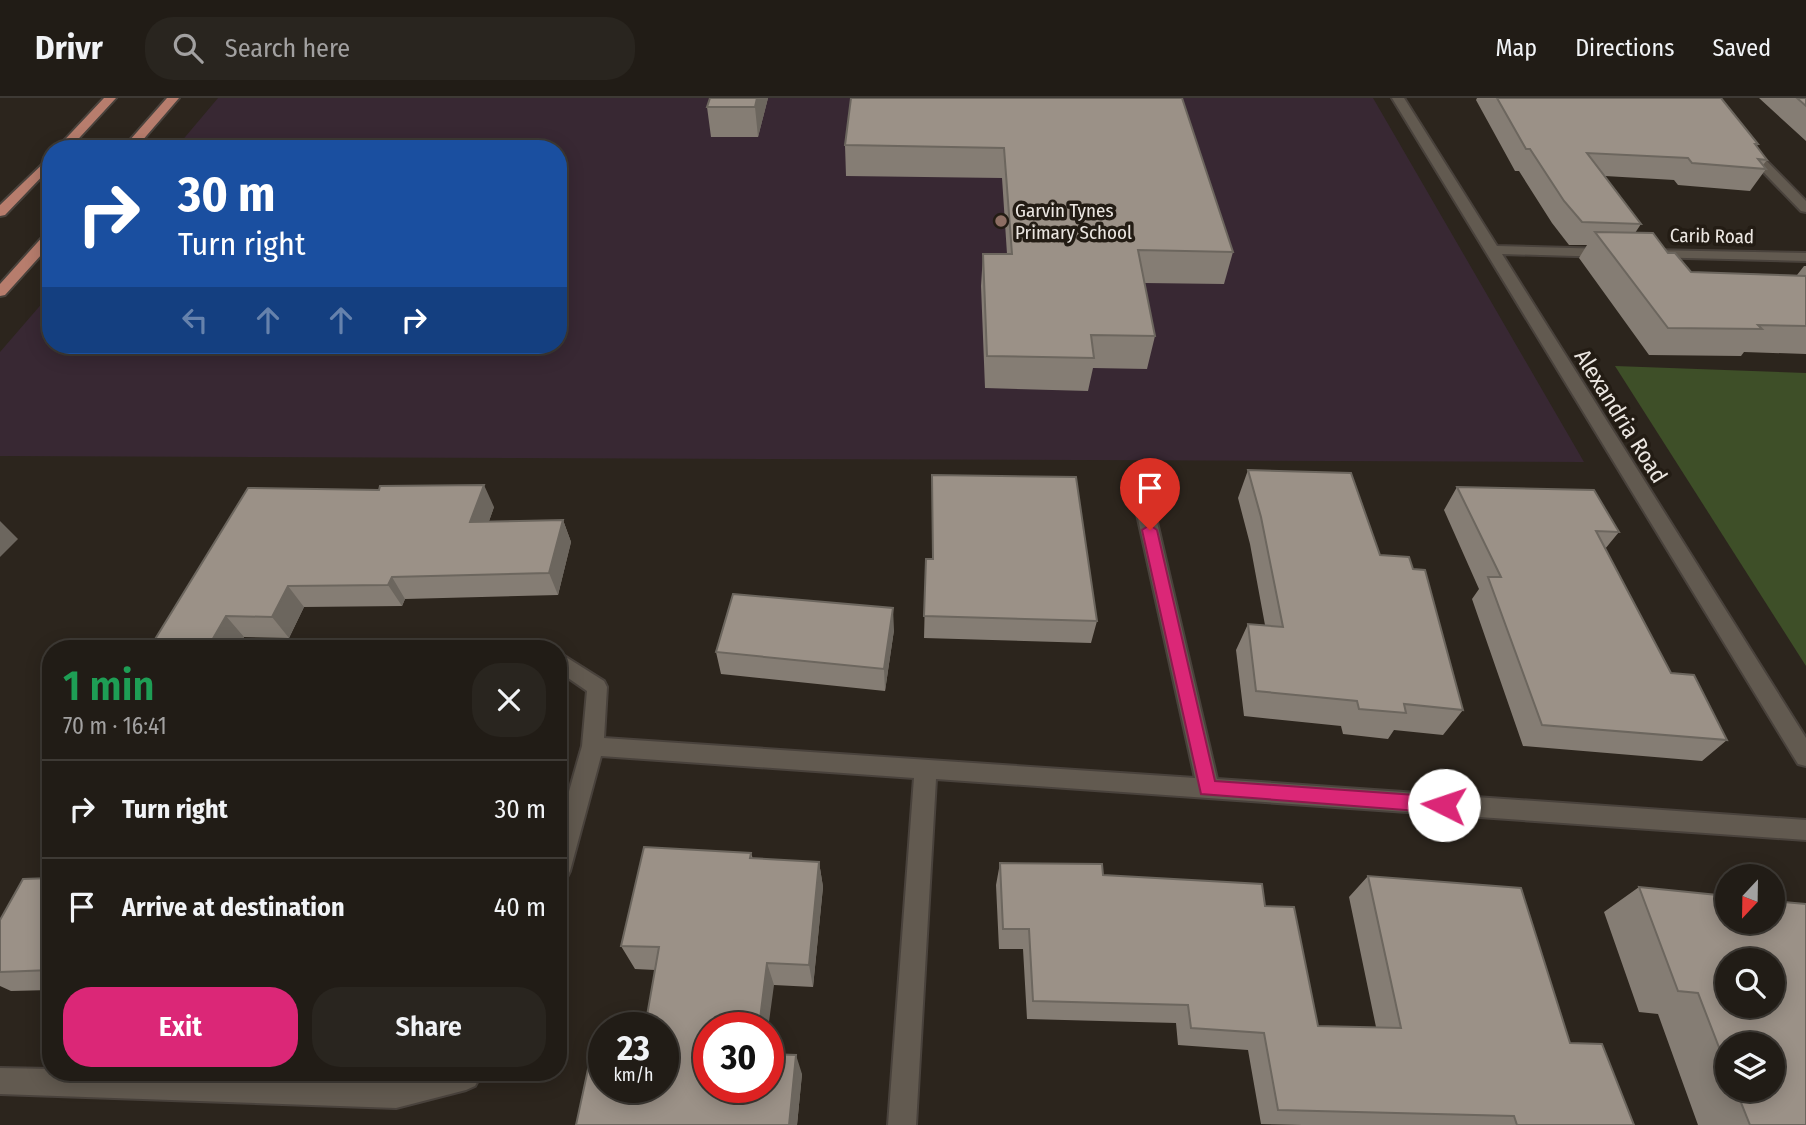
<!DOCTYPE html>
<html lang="en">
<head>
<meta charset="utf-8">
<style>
	body { margin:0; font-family:"Fira Sans Condensed",sans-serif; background:#29251f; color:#f1f3f6; height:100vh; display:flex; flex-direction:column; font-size:26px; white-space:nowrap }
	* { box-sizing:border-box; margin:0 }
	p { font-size:23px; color:#a2a1a1 }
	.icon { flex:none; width:38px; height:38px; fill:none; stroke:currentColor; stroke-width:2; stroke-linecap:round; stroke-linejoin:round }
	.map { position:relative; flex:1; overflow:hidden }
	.panel { position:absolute; left:42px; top:542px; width:525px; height:441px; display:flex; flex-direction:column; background:#211c16; border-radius:28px; box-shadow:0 4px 18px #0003,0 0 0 2px #3e3a35 }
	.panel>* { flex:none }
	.guide { position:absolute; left:42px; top:42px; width:525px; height:214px; border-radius:28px; box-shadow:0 4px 18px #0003,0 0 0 2px #3e3a35; background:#1a4fa0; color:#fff; overflow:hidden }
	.needle { width:46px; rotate:202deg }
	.controls { position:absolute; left:1715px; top:766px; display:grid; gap:14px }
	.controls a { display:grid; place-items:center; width:70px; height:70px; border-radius:50%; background:#211c16; box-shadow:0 4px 18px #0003,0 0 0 2px #3e3a35; font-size:35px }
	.speed { position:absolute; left:588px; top:914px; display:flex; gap:14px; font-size:35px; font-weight:700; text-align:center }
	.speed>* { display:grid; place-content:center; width:91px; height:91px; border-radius:50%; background:#211c16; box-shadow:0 4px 18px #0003,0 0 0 2px #3e3a35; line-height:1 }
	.speed small { font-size:18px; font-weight:400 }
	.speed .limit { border:10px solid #d22; background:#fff; color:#111 }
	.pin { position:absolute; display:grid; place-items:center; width:60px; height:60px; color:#fff; margin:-72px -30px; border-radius:50% 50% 50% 0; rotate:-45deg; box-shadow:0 0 7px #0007 }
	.pin .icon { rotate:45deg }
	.me { position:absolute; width:77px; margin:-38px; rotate:274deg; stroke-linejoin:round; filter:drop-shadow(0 0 5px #0008) }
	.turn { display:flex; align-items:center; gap:24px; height:147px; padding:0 21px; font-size:32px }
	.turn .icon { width:91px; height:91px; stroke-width:2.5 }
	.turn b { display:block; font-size:49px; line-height:60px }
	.lanes { display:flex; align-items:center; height:66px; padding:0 21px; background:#0003; justify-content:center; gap:35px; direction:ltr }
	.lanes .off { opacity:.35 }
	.round { display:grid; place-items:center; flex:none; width:74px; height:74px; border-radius:28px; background:#29251f }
	.headline { display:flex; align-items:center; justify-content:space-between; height:119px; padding:0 21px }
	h1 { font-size:42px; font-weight:600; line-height:52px; color:#1e9e55 }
	.primary-button { display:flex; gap:14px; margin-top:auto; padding:14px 21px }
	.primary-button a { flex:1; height:80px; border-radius:28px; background:#db2777; color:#fff; font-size:28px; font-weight:600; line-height:80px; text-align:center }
	.primary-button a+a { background:#29251f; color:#f1f3f6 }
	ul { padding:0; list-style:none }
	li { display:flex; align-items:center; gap:21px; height:98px; padding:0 21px; border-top:2px solid #3e3a35 }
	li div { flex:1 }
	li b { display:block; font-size:26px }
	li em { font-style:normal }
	header { display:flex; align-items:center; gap:42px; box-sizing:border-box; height:98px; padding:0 35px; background:#211c16; border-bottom:2px solid #3e3a35 }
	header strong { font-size:33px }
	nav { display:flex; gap:38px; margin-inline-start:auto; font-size:24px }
	.search { width:490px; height:63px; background:#29251f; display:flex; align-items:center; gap:18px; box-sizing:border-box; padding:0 24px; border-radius:28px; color:#a2a1a1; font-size:26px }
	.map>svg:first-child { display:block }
	.education { fill:#382833 }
	.green { fill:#3e4f28 }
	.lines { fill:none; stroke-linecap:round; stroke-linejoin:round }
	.minor-casing { stroke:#49423c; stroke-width:4 }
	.primary-casing { stroke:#49423c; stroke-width:4 }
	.minor { fill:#625a50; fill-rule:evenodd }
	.primary { fill:#b77d6d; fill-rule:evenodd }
	.wall { fill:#857d74; fill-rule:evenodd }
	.shaded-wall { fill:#6c665e }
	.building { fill:#9b9187; stroke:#6c665e; stroke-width:2; fill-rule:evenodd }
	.route { fill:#db2777; stroke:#8e194d; stroke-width:2 }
	.education-dot { fill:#8d6e63; stroke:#231c14; stroke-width:2.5 }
	.labels { text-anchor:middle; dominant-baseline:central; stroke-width:7; stroke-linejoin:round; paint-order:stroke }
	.far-poi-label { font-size:19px; fill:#ece7e2; stroke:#231c14; text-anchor:start }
	.far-street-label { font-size:19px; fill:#ece7e2; stroke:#231c14 }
	.street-label { font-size:23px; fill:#ece7e2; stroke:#231c14 }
</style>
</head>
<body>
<header>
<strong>Drivr</strong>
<div class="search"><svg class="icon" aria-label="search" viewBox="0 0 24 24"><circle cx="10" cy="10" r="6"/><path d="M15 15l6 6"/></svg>Search here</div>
<nav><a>Map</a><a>Directions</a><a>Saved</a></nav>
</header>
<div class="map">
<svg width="1806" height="1027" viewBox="0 0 1806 1027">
	<rect width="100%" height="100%" fill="#2c251d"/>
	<!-- education -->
	<path class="education" d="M218,0H1373L1584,364L0,358V254L51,195V247H558V51H175Z"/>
	<!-- green -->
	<path class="green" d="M1615,268L1806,275V568Z"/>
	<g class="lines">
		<!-- minor casing -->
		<g class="minor-casing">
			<path id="minor" d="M1392,0H1404L1497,148L1609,151L1616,155L1609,159L1502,156L1806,640V668L1798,666Z
				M1741,45H1749L1806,103V114L1801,113L1741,51Z
				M1649,152L1806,155V163L1644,159L1642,156Z
				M1144,401L1150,403L1153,407L1217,681L1806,722V742L936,681L916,1027H888L914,680L601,658L570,773L566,781L558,784V732L582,648L587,593L558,573V554L604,583L607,589L604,640L1195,680L1135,407L1138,403Z
				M0,970L51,971V975H145L396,984L431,975H482L475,988L466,992L396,1010L0,996Z"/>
		</g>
		<!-- primary casing -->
		<g class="primary-casing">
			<path id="primary" d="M104,0H116L69,51H56Z
				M167,0H179L135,51H122Z
				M51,58V69L5,117L0,118V107Z
				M51,134V146L5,197L0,198V186L46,135Z"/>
		</g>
		<!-- minor -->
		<use href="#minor" class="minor"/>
		<!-- primary -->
		<use href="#primary" class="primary"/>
	</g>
	<!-- wall -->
	<path class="wall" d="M710,0H768L758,39H711L707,9Z
		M1182,0L1233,154L1224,186L1144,185L1155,238L1147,271L1093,270L1088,293L985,290L981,188L983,156H1007L1002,80L846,78L845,47Z
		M1477,0H1721L1758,46L1757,48L1767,62L1763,67L1766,71L1750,93L1678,87L1674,82L1605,78L1641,126L1635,135L1668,155L1691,174L1797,177L1804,168H1806V256L1744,254L1741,258L1649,257L1579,160L1587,147H1569L1552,125L1519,73H1515L1476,2Z
		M1759,0H1806V43Z
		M1248,372L1380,457L1463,612L1443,637L1394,632L1388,641L1343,636L1341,628L1244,618L1236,552L1248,526L1265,527L1250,446L1238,400Z
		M932,377L1097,523L1091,545L924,540L926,461H932Z
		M1457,389L1619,434L1605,451L1671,575L1727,642L1702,663L1523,648L1472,501L1479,491L1444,412Z
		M248,390L494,409L489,423L563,422L571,444L558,497L405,501L402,508L304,509L289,540L244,539L238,551H149Z
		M894,532L885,593L721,576L716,554Z
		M751,755L753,761L819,764L823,789L813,889L774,887L709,929L802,976L797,1027H576L663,989L655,872L635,871L621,848Z
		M1000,765L1103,777L1265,808L1318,928L1376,929L1349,799L1368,778L1570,945L1634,1027H1303L1261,1026L1248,952L1178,947L1176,925L1027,921L1023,851H999L996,787Z
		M51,780V892L11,893L0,888V822Z
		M1639,789L1806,1027H1698L1658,916L1639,914L1604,814ZM1727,947L1773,992H1727Z"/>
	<!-- shaded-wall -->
	<path class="shaded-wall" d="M757,0H768L758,39L755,9Z
		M484,387L494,409L481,446L470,424Z
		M563,422L571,444L558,497L549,475Z
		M0,423L18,441L0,459Z
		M392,479L405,501L402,508L388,487Z
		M288,488L304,509L289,540L272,519Z
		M893,510L894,532L885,593L884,571Z
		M226,518L244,539L238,551H207Z
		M819,764L823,789L813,889L809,867Z
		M767,865L774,887L768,931V929H759Z
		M796,957L802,976L797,1027H789Z"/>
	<!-- building -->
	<path class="building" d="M710,0H757L755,9H707Z
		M851,0H1182L1233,154L1138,152L1155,238L1091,237L1094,260L987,258L983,156H1012L1004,50L845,47Z
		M1497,0H1721L1758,46H1755L1767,62L1758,61L1766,71L1692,65L1688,60L1587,55L1641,126L1582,124L1564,103L1530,51H1526Z
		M1797,0H1806V8Z
		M1595,134L1653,135L1668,155H1675L1691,174L1806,178V228L1758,227L1762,231L1668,230Z
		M1248,372L1351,375L1380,457L1409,459L1413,471L1425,472L1463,612L1404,606L1406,615L1359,611L1357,603L1256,593L1248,526L1283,529L1261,419Z
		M932,377L1076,379L1097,523L924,518L926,461H933Z
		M484,387L470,424L563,422L549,475L392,479L388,487L288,488L272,519L226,518L207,551H149L248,390L379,392L380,388Z
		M1457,389L1594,392L1619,434L1596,433L1671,575L1694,577L1727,642L1542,627L1488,479H1501Z
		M733,496L893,510L884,571L716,554Z
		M644,749L751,755L750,760L819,764L809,867L767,865L759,929H709V989H768V956L796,957L789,1027H576L596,934H604V989H663V929H645L659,849L621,848Z
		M1000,765L1102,766L1103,777L1262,786L1265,808L1294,809L1318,928L1401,930L1368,778L1521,790L1570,945L1602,946L1634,1027H1517L1514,1018L1278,1012L1264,935L1191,930L1188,907L1033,903L1029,831H1003Z
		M51,780V872L0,874V822L23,781Z
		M1639,789L1727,798V824H1773V803L1806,806V1027H1750L1736,992H1773V947H1727V970L1698,895L1678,893ZM1727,863H1773V908H1727Z"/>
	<!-- route -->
	<path class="route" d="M1150,427L1157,432L1215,683L1444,699L1451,701L1454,707L1451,713L1444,715L1201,696L1142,432Z"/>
	<!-- markers -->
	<circle class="education-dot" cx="1001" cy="123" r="7"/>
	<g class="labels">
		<!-- far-poi labels -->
		<g class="far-poi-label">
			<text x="1015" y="112">Garvin Tynes<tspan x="1015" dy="22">Primary School</tspan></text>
		</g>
		<!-- far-street labels -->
		<g class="far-street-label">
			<text transform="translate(1712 138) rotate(1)">Carib Road</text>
		</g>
		<!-- street labels -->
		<g class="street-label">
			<text transform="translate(1621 318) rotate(58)">Alexandria Road</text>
		</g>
	</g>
</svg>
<div class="controls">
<a><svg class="needle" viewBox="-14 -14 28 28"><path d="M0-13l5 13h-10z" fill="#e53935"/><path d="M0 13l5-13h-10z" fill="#a2a1a1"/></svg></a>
<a><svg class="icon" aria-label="search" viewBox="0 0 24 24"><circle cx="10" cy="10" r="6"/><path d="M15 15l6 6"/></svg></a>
<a><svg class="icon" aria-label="layers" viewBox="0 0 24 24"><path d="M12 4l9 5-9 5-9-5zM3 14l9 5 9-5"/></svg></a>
</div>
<div class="speed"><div>23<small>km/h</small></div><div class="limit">30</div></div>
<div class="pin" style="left:1150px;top:432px;background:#d93025"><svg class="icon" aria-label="arrive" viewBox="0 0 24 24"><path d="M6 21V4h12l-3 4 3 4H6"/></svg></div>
<svg class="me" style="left:1444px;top:707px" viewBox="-20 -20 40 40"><circle r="19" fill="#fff"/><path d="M0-13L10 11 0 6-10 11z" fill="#db2777"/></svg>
<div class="guide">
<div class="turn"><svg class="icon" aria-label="right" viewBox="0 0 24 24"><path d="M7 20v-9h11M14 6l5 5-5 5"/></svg><div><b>30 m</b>Turn right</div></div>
<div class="lanes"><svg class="icon off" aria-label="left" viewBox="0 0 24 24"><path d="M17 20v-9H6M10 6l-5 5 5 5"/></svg><svg class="icon off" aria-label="ahead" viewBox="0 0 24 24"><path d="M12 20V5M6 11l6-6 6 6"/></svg><svg class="icon off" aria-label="ahead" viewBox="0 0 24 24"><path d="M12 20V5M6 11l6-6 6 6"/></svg><svg class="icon" aria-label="right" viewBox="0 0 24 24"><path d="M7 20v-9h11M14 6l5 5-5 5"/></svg></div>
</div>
<section class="panel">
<div class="headline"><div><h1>1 min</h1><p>70 m · 16:41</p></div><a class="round"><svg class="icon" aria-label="close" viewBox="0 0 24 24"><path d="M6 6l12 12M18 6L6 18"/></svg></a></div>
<ul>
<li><svg class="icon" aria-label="right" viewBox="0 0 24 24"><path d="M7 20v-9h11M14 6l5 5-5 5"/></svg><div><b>Turn right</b></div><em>30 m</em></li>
<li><svg class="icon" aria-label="arrive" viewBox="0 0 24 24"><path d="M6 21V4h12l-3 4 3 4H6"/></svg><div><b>Arrive at destination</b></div><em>40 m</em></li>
</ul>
<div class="primary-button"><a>Exit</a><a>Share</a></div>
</section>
</div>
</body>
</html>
